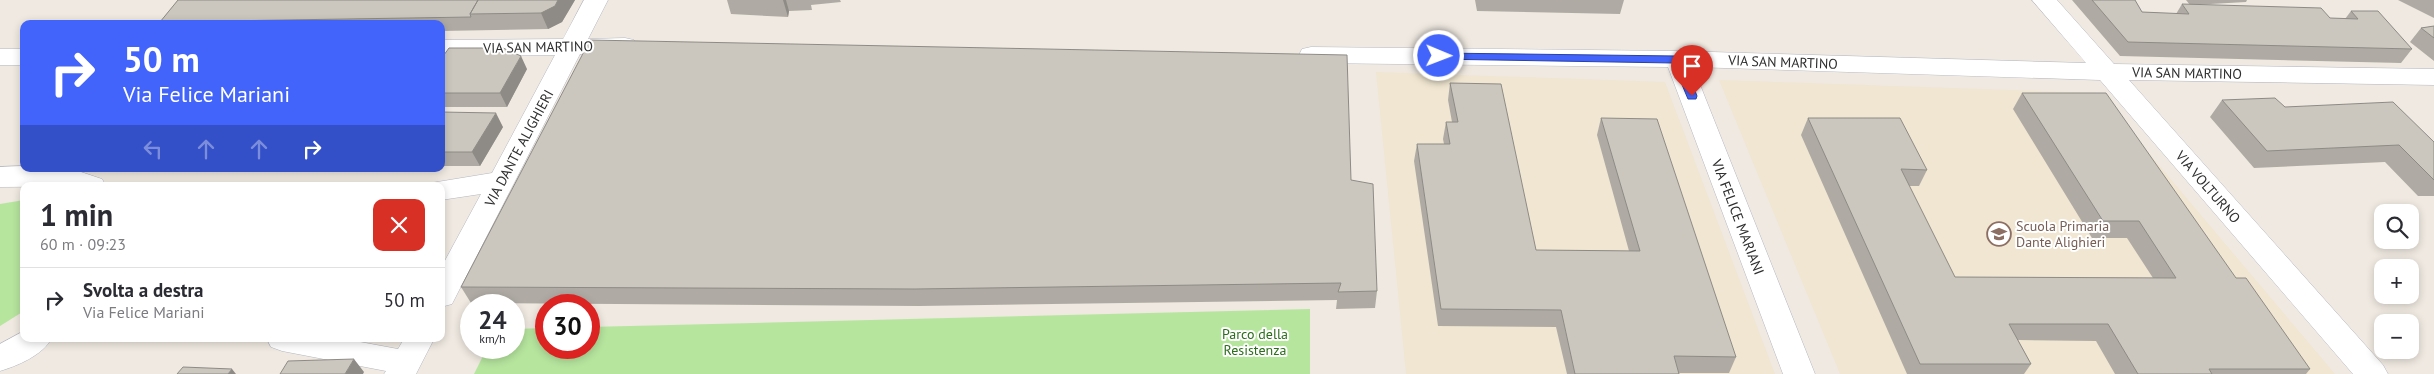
<!DOCTYPE html>
<html lang="it">
<head>
<meta charset="utf-8">
<style>
	body { margin:0; font-family:"PT Sans",sans-serif; background:#f2f2f3; color:#2b2b33; height:100vh; display:flex; flex-direction:column; font-size:19px; white-space:nowrap }
	* { box-sizing:border-box; margin:0 }
	p { font-size:16px; color:#7c7c81 }
	.icon { flex:none; width:28px; height:28px; fill:none; stroke:currentColor; stroke-width:2; stroke-linecap:round; stroke-linejoin:round }
	.map { position:relative; flex:1; overflow:hidden }
	.sheet { position:absolute; left:20px; top:182px; width:425px; height:160px; display:flex; flex-direction:column; background:#fff; border-radius:10px; box-shadow:0 2px 8px #0003 }
	.sheet>* { flex:none }
	.guide { position:absolute; left:20px; top:20px; width:425px; height:152px; border-radius:10px; box-shadow:0 2px 8px #0003; background:#4264fb; color:#fff; overflow:hidden }
	.tools { position:absolute; left:2374px; top:204px; display:grid; gap:10px }
	.tools a { display:grid; place-items:center; width:45px; height:45px; border-radius:10px; background:#fff; box-shadow:0 2px 8px #0003; font-size:25px }
	.speed { position:absolute; left:460px; top:294px; display:flex; gap:10px; font-size:25px; font-weight:700; text-align:center }
	.speed>* { display:grid; place-content:center; width:65px; height:65px; border-radius:50%; background:#fff; box-shadow:0 2px 8px #0003; line-height:1 }
	.speed small { font-size:12px; font-weight:400 }
	.speed .limit { border:8px solid #d22; background:#fff; color:#111 }
	.pin { position:absolute; display:grid; place-items:center; width:42px; height:42px; color:#fff; margin:-51px -21px; border-radius:50% 50% 50% 0; rotate:-45deg; box-shadow:0 0 5px #0007 }
	.pin .icon { rotate:45deg }
	.me { position:absolute; width:55px; margin:-28px; rotate:91deg; stroke-linejoin:round; filter:drop-shadow(0 0 4px #0008) }
	.turn { display:flex; align-items:center; gap:18px; height:105px; padding:0 20px; font-size:22px }
	.turn .icon { width:65px; height:65px; stroke-width:2.5 }
	.turn b { display:block; font-size:35px; line-height:42px }
	.lanes { display:flex; align-items:center; height:48px; padding:0 20px; background:#0003; justify-content:center; gap:25px; direction:ltr }
	.lanes .off { opacity:.35 }
	.round { display:grid; place-items:center; flex:none; width:52px; height:52px; border-radius:10px; background:#f2f2f3 }
	.headline { display:flex; align-items:center; justify-content:space-between; height:85px; padding:0 20px }
	h1 { font-size:30px; font-weight:700; line-height:38px }
	ul { padding:0; list-style:none }
	li { display:flex; align-items:center; gap:15px; height:65px; padding:0 20px; border-top:1px solid #e1e1e2 }
	li div { flex:1 }
	li b { display:block; font-size:19px }
	li em { font-style:normal }
	.map>svg:first-child { display:block }
	.education { fill:#f0e6d1 }
	.green { fill:#b6e59e }
	.lines { fill:none; stroke-linecap:round; stroke-linejoin:round }
	.minor-casing { stroke:#b4b7c1; stroke-width:1 }
	.minor { fill:#fff; fill-rule:evenodd }
	.wall { fill:#afaba4 }
	.shaded-wall { fill:#8e8b86 }
	.building { fill:#cbc7bf; stroke:#8e8b86 }
	.route { fill:#4264fb; stroke:#2b41a3 }
	.labels { text-anchor:middle; dominant-baseline:central; stroke-width:4; stroke-linejoin:round; paint-order:stroke }
	.street-label { font-size:14px; fill:#2e2e2e; stroke:#fff }
	.education-label { font-size:14px; fill:#785e54; stroke:#fff; text-anchor:start }
	.park-label { font-size:14px; fill:#2c6e1b; stroke:#fff }
</style>
</head>
<body>
<div class="map">
<svg width="2434" height="374" viewBox="0 0 2434 374">
	<rect width="100%" height="100%" fill="#efe9e1"/>
	<!-- education -->
	<path class="education" d="M1376,72L1665,82L1775,374H1406Z
		M1719,80L2098,93L2335,374H1840Z"/>
	<!-- green -->
	<path class="green" d="M24,200V311L0,326V204Z
		M1310,309V374H474L487,348H514V329L546,328V348H589V327Z"/>
	<g class="lines">
		<!-- minor casing -->
		<g class="minor-casing">
			<path id="minor" d="M584,0H608L588,39L625,38L634,40L637,46L634,52L625,54H580L452,304L441,307V268L481,194L441,200V186H429L431,183L492,173L555,55L441,56V40L563,39Z
				M2032,0H2057L2114,64L2434,69V85L2129,80L2383,365L2388,374H2353L2100,80L1693,67L1815,374H1783L1668,67L1311,63L1302,61L1299,55L1302,49L1311,47L1677,51L2086,63Z
				M0,49H24V65H0Z
				M24,166V169H72L102,179L106,186L0,187V167Z
				M24,331V339H51C43,355 17,366 0,371V344Z
				M267,339H344L398,349L404,339H434L416,374H384L386,371L282,351L271,347Z"/>
		</g>
		<!-- minor -->
		<use href="#minor" class="minor"/>
	</g>
	<!-- wall -->
	<path class="wall" d="M178,0H575L562,22L548,29L441,31V24H161L160,22Z
		M727,0H840L841,2L811,5L812,10L789,11L788,17L731,14Z
		M1475,0H1624L1620,14L1477,11Z
		M2072,0H2135L2142,12L2176,14L2182,4L2190,5L2186,0H2247L2246,2L2193,5L2330,18L2345,19L2351,11L2412,49L2401,63L2120,56Z
		M2398,0H2434V18Z
		M2434,26V61L2410,42L2421,28Z
		M441,59L527,69L507,107H441Z
		M1450,83L1536,250L1629,251L1597,135L1601,118L1736,357L1729,373H1679V374H1567L1556,327L1438,326L1414,161L1417,144H1444L1443,139L1446,122H1452L1448,100Z
		M2022,93L2236,278L2310,369L2306,374H2115L2096,341L2018,340L2031,364L2024,374H1907L1801,135L1808,118L1927,170L1919,186H1909L1955,277L2153,278L2127,238H2092L2013,109Z
		M2222,100L2285,107L2434,142V196H2418L2385,162L2254,168L2210,117Z
		M441,112L503,127L480,166H441Z
		M1351,180L1377,291L1375,308L1336,309L1337,300L919,306L471,303L461,287Z"/>
	<!-- shaded-wall -->
	<path class="shaded-wall" d="M558,0H575L562,22L548,29L541,13Z
		M783,0H786L789,11L788,17Z
		M521,56L527,69L507,107L500,93Z
		M496,113L503,127L480,166L472,152Z
		M354,359L364,372L363,374H345Z
		M232,369L236,374H228Z"/>
	<!-- building -->
	<path class="building" d="M178,0H478L470,14L471,17L160,22Z
		M478,0H558L555,6L541,13L470,14Z
		M2092,0H2135L2142,12L2189,14L2182,4L2321,8L2330,18L2358,19L2351,11H2378L2412,49L2128,42Z
		M2434,26V38L2421,28Z
		M590,40L1347,55L1351,180L1373,184L1377,291L1338,292L1341,283L915,289L461,287Z
		M449,48H503L521,56L500,93H441V59Z
		M1450,83L1501,84L1536,250L1640,251L1601,118L1657,119L1736,357L1674,356L1679,374H1575L1561,310L1441,309L1417,144H1450L1446,122H1458Z
		M2022,93H2106L2236,278H2246L2310,369H2209L2212,374H2138L2108,324H2009L2031,364H1920L1808,118H1900L1927,170L1901,169L1955,277L2176,278L2139,221H2103Z
		M2275,98L2285,107L2393,102L2434,142V180L2399,145L2267,151L2222,100Z
		M441,112L496,113L472,152H441Z
		M354,359L345,374H280L288,361Z
		M183,367L232,369L228,374H177Z"/>
	<!-- route -->
	<path class="route" d="M1439,53L1677,56L1683,59L1697,96L1696,99H1688L1673,63L1435,59V54Z"/>
	<!-- icons -->
	<defs>
		<g id="school-ring" transform="scale(1.25)"><circle r="9.5" fill="#fff" stroke="#8d6e63" stroke-width="1.5"/><path d="M0-5L7-2L0 1L-7-2ZM-4 1L0 2.5L4 1V4Q0 6-4 4Z" fill="#8d6e63"/></g>
	</defs>
	<g fill-rule="evenodd">
		<use href="#school-ring" x="1999" y="234"/>
	</g>
	<g class="labels">
		<!-- street labels -->
		<g class="street-label">
			<text transform="translate(538 47) rotate(-1)">VIA SAN MARTINO</text>
			<text transform="translate(1783 62) rotate(2)">VIA SAN MARTINO</text>
			<text transform="translate(2187 73) rotate(1)">VIA SAN MARTINO</text>
			<text transform="translate(519 148) rotate(-62)">VIA DANTE ALIGHIERI</text>
			<text transform="translate(2208 187) rotate(49)">VIA VOLTURNO</text>
			<text transform="translate(1738 217) rotate(69)">VIA FELICE MARIANI</text>
		</g>
		<!-- education labels -->
		<g class="education-label">
			<text x="2016" y="226">Scuola Primaria<tspan x="2016" dy="16">Dante Alighieri</tspan></text>
		</g>
		<!-- park labels -->
		<g class="park-label">
			<text x="1255" y="334">Parco della<tspan x="1255" dy="16">Resistenza</tspan></text>
		</g>
	</g>
</svg>
<div class="tools">
<a><svg class="icon" aria-label="search" viewBox="0 0 24 24"><circle cx="10" cy="10" r="6"/><path d="M15 15l6 6"/></svg></a>
<a>+</a>
<a>−</a>
</div>
<div class="speed"><div>24<small>km/h</small></div><div class="limit">30</div></div>
<div class="pin" style="left:1692px;top:96px;background:#d93025"><svg class="icon" aria-label="arrive" viewBox="0 0 24 24"><path d="M6 21V4h12l-3 4 3 4H6"/></svg></div>
<svg class="me" style="left:1439px;top:56px" viewBox="-20 -20 40 40"><circle r="17" fill="#4264fb" stroke="#fff" stroke-width="3"/><path d="M0-11L8 9 0 5-8 9z" fill="#fff"/></svg>
<div class="guide">
<div class="turn"><svg class="icon" aria-label="right" viewBox="0 0 24 24"><path d="M7 20v-9h11M14 6l5 5-5 5"/></svg><div><b>50 m</b>Via Felice Mariani</div></div>
<div class="lanes"><svg class="icon off" aria-label="left" viewBox="0 0 24 24"><path d="M17 20v-9H6M10 6l-5 5 5 5"/></svg><svg class="icon off" aria-label="ahead" viewBox="0 0 24 24"><path d="M12 20V5M6 11l6-6 6 6"/></svg><svg class="icon off" aria-label="ahead" viewBox="0 0 24 24"><path d="M12 20V5M6 11l6-6 6 6"/></svg><svg class="icon" aria-label="right" viewBox="0 0 24 24"><path d="M7 20v-9h11M14 6l5 5-5 5"/></svg></div>
</div>
<section class="sheet">
<div class="headline"><div><h1>1 min</h1><p>60 m · 09:23</p></div><a class="round" style="background:#d93025;color:#fff"><svg class="icon" aria-label="close" viewBox="0 0 24 24"><path d="M6 6l12 12M18 6L6 18"/></svg></a></div>
<ul>
<li><svg class="icon" aria-label="right" viewBox="0 0 24 24"><path d="M7 20v-9h11M14 6l5 5-5 5"/></svg><div><b>Svolta a destra</b><p>Via Felice Mariani</p></div><em>50 m</em></li>
</ul>
</section>
</div>
</body>
</html>
